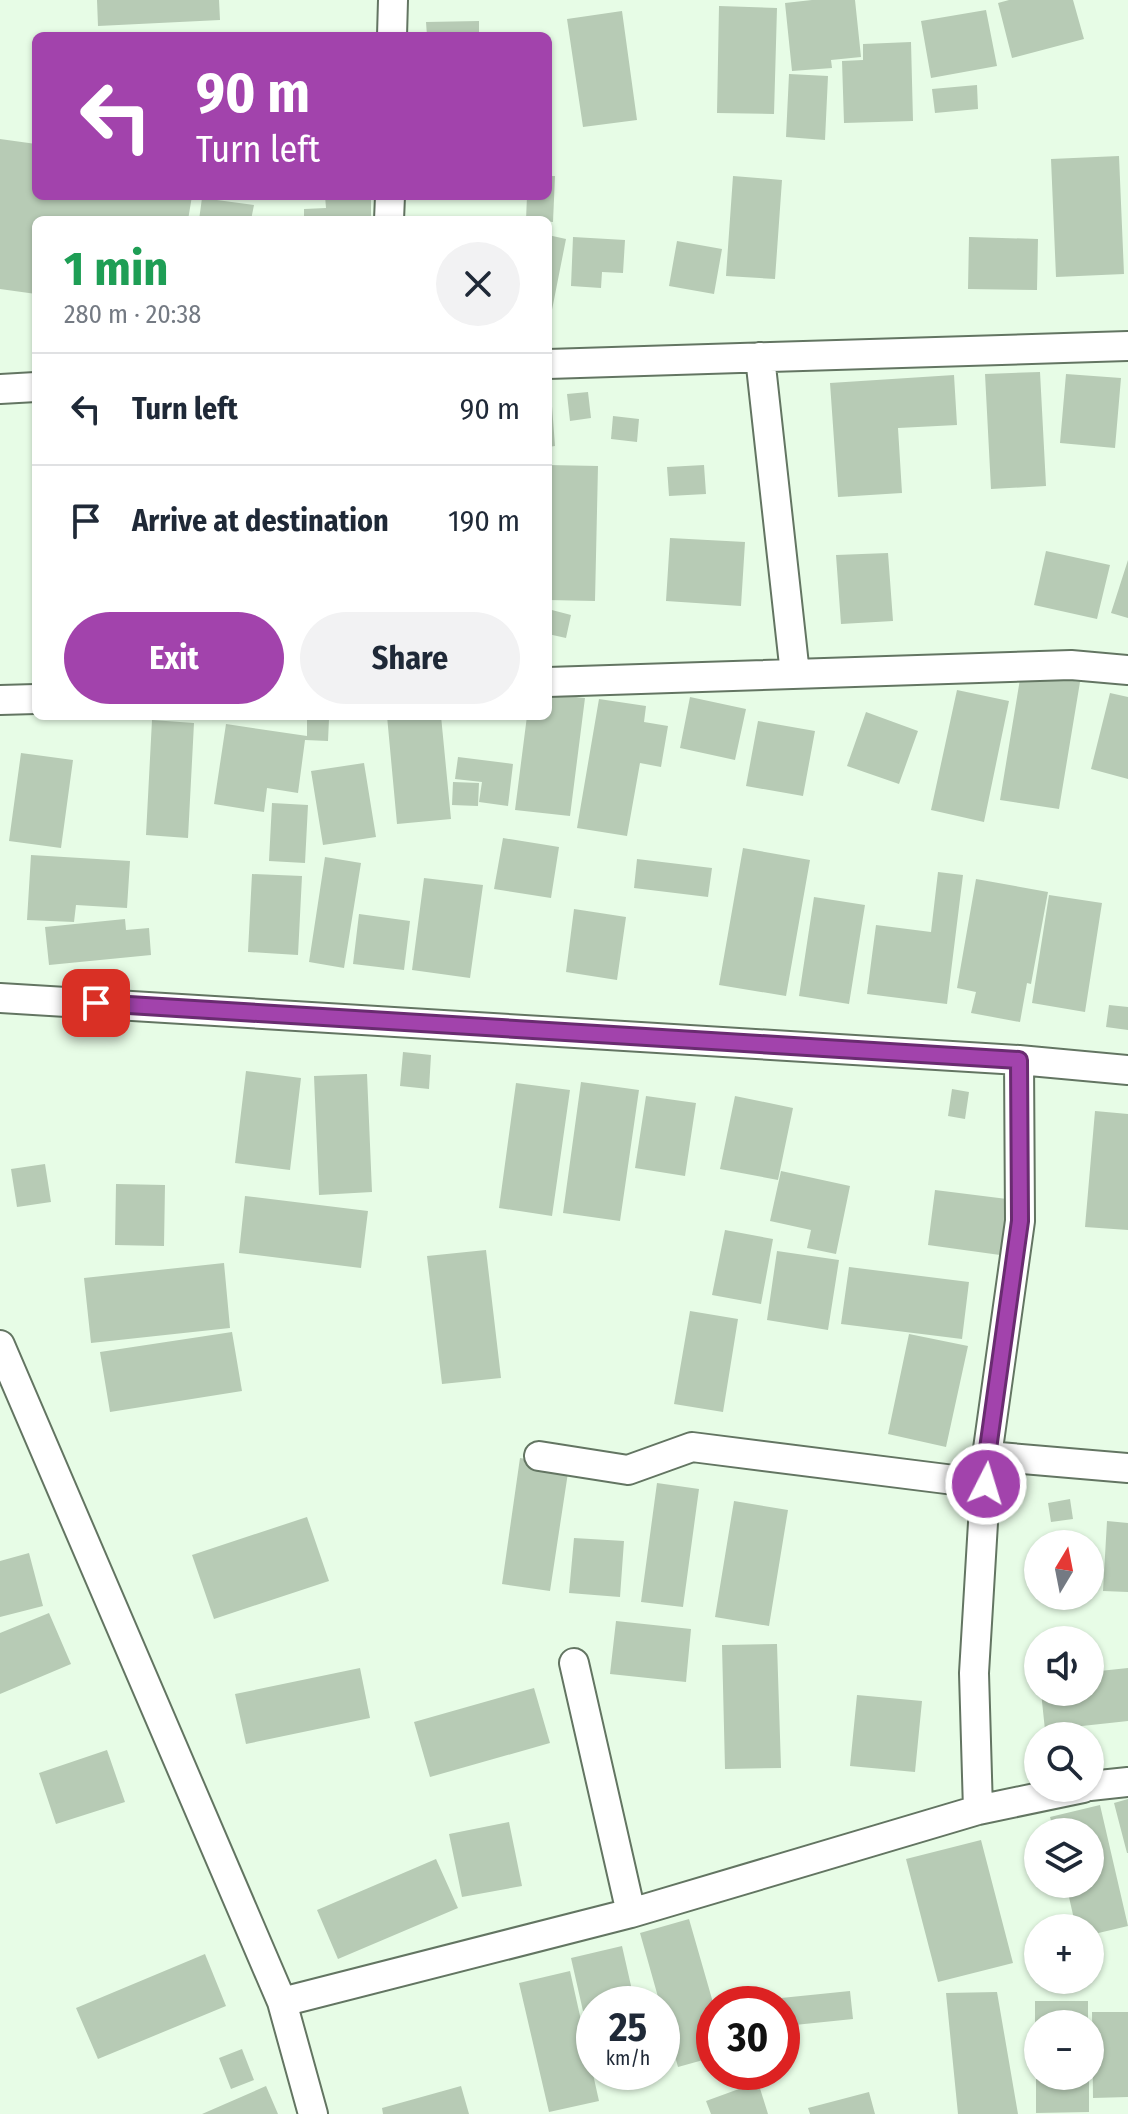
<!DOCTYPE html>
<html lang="en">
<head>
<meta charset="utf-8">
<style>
	body { margin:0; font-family:"Fira Sans Condensed",sans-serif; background:#f2f2f3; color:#1f2937; height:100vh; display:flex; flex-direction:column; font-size:30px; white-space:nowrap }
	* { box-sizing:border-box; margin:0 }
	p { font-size:26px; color:#747a83 }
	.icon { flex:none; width:44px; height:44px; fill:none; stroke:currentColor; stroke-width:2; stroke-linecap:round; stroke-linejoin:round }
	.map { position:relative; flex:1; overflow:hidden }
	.side { position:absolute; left:32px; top:216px; width:520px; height:504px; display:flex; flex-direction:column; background:#fff; border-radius:12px; box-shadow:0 2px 6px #0004 }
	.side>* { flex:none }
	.banner { position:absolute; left:32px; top:32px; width:520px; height:168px; border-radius:12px; box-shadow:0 2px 6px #0004; background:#a243ac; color:#fff; overflow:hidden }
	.needle { width:52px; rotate:10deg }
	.fabs { position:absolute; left:1024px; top:1530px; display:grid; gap:16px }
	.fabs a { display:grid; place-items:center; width:80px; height:80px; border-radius:50%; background:#fff; box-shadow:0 2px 6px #0004; font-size:40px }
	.speed { position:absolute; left:576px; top:1986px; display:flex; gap:16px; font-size:40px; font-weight:700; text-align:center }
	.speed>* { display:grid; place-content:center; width:104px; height:104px; border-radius:50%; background:#fff; box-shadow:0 2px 6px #0004; line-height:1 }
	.speed small { font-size:20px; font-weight:400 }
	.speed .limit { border:12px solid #d22; background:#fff; color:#111 }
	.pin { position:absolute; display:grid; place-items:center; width:68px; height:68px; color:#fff; margin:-34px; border-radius:16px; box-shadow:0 4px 12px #0006 }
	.me { position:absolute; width:88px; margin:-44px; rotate:5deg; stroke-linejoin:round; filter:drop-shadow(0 0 6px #0008) }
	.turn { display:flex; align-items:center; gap:28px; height:168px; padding:0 32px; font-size:36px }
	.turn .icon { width:104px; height:104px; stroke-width:2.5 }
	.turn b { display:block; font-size:56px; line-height:68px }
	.round { display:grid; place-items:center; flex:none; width:84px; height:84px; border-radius:42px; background:#f2f2f3 }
	.headline { display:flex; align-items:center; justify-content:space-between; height:136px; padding:0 32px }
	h1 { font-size:48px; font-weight:700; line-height:60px; color:#1e9e55 }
	.action { display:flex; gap:16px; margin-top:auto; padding:16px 32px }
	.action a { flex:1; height:92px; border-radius:48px; background:#a243ac; color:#fff; font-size:32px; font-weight:700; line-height:92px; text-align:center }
	.action a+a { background:#f2f2f3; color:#1f2937 }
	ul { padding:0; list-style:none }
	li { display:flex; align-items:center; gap:24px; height:112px; padding:0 32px; border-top:2px solid #e0e1e3 }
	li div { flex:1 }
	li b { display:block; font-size:30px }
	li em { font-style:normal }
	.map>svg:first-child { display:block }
	.building { fill:#b7cbb5 }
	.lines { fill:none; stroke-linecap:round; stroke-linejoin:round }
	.minor-casing { stroke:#637562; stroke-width:32 }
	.minor { stroke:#fff; stroke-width:28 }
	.route-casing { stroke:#692c70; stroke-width:20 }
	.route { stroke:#a243ac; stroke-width:14 }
</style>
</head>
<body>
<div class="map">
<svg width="1128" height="2114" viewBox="0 0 1128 2114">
	<rect width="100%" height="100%" fill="#e7fce6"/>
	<!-- building -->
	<path class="building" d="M97,0H219L220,20L98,26Z
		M812,0H855L861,57L831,60L832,68L792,71L785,3Z
		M1009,0H1073L1084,39L1012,58L998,3Z
		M719,6L777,8L774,114L717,113Z
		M986,10L997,66L931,78L921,21Z
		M622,11L637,120L583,127L567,19Z
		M479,21V36H427L426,22Z
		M911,42L913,121L844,123L842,61L863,60V44Z
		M789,74L828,76L825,140L786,137Z
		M977,85L978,109L935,113L932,89Z
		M0,139L36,144V196H192L188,220H36V294L0,289Z
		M1119,156L1124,274L1056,277L1051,159Z
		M548,176H555L553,222L526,220L527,196H548Z
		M733,176L782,180L775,279L726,276Z
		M325,196H371V220H304V209L326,208Z
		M202,198L254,205L251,220H199Z
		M548,235L566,239L549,325H548Z
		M573,237L625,240L623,273L602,272L601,288L571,286Z
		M969,237L1038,239L1037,290L968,289Z
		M677,241L722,249L714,294L669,286Z
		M1040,372L1046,486L991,489L985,374Z
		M1066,374L1121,378L1115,448L1060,443Z
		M954,375L957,425L898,428L902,493L838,497L830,383Z
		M588,392L591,418L570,421L567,394Z
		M548,393H551L555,446L548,447Z
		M613,416L639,419L637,442L611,439Z
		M548,465L598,466L595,601L548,600Z
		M704,465L706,494L669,496L667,467Z
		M670,538L745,542L741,606L666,601Z
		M1046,551L1110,565L1097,619L1034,605Z
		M888,553L893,621L841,624L836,555Z
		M1128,560V618L1111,613Z
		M548,609L571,615L566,638L548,634Z
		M1021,673L1080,682L1059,809L1000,800Z
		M957,690L1009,701L984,822L931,810Z
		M1110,693L1128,697V779L1091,769Z
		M548,694L585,698L570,816L515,810L527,716H548Z
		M690,697L746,709L735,760L680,748Z
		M599,699L646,706L644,722L668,726L661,767L640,763L627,836L577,828Z
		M866,712L918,731L899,784L847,766Z
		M387,716H441L451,819L397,824Z
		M307,718L329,719L328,741L305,740L298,793L267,788L264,812L214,804L226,724L307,736Z
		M152,720L194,723L188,838L146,835Z
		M758,721L815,731L803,796L746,786Z
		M21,753L73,760L61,848L9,841Z
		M458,757L513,764L508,806L479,802L482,782L455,779Z
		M364,763L376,837L323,845L311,771Z
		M453,782L479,783L478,806L452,805Z
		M272,803L308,805L305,863L269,861Z
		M503,838L559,847L551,898L494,889Z
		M743,848L810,860L786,996L719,985Z
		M31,855L130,861L127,908L76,905L74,922L27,920Z
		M325,857L361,863L344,968L309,962Z
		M637,859L712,868L708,897L634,888Z
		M938,872L963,875L947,1004L867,994L876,925L931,932Z
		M252,874L302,876L298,955L248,952Z
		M424,878L483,885L470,978L412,970Z
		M976,879L1048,892L1031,984L1027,983L1020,1022L971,1013L976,992L957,988Z
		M1049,895L1102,903L1085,1012L1032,1003Z
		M814,897L865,905L849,1004L799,996Z
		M574,909L626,917L617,980L566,972Z
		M359,914L410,921L404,970L353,964Z
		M125,919L126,930L149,928L151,955L49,965L45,927Z
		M1109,1005L1128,1007V1030L1106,1027Z
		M403,1052L431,1055L429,1089L400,1086Z
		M246,1071L301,1078L290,1170L235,1163Z
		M367,1074L372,1192L319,1195L314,1076Z
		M581,1082L639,1090L620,1221L563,1213Z
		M516,1083L570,1090L552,1216L499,1208Z
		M952,1089L969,1092L965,1119L948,1116Z
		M646,1096L696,1103L685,1176L635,1168Z
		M735,1096L793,1108L778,1180L720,1169Z
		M1095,1111L1128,1114V1230L1085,1227Z
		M45,1164L51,1202L17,1207L11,1169Z
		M781,1171L850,1186L836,1254L807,1248L811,1230L770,1221Z
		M116,1184L165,1185L164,1246L115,1245Z
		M935,1190L1007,1199L1000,1255L928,1245Z
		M245,1196L368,1211L361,1268L239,1253Z
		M725,1230L773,1239L761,1304L712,1295Z
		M486,1250L501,1378L442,1384L427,1256Z
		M777,1251L839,1260L828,1330L767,1320Z
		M224,1263L230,1328L91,1343L84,1278Z
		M849,1267L969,1282L962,1339L841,1324Z
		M690,1311L738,1319L723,1412L674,1404Z
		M232,1332L242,1391L110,1412L100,1352Z
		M909,1334L968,1346L946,1447L888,1434Z
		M520,1458L569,1466L550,1591L502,1584Z
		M657,1483L699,1489L683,1607L641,1602Z
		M1070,1499L1073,1519L1051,1522L1048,1503Z
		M734,1501L788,1510L769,1626L715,1617Z
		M307,1517L329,1581L214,1619L192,1555Z
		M1107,1521L1128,1523V1592L1103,1591Z
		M574,1538L624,1541L620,1597L569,1593Z
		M29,1553L43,1606L0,1617V1561Z
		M49,1613L71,1664L0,1694V1633Z
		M616,1621L691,1629L686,1682L610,1674Z
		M777,1644L781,1768L725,1769L722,1645Z
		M360,1668L370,1718L246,1744L235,1694Z
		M1128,1668V1721L1045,1730L1041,1692H1090V1672Z
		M534,1688L550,1743L430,1777L414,1722Z
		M857,1695L922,1701L915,1772L850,1766Z
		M107,1750L125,1802L56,1824L39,1773Z
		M1128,1799V1853H1127L1114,1803Z
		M1100,1805L1128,1926L1090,1935V1928H1076L1066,1884H1090V1832H1054L1050,1817Z
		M509,1822L522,1886L462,1897L449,1834Z
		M981,1840L1013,1963L938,1982L906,1859Z
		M436,1859L458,1908L338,1959L317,1910Z
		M689,1919L714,2006V2057L678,2067L662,2010V2004H660L640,1933Z
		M622,1946L634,1999L614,2004H594V2009L583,2011L571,1958Z
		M205,1954L226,2006L98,2059L76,2008Z
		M570,1971L599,2101L549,2112L519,1983Z
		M850,1991L853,2019L785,2026L781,1998Z
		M997,1992L1018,2114H958L946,1993Z
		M1035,2001H1088V2024H1035Z
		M1092,2012H1128V2097L1093,2098Z
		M242,2049L254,2080L231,2089L219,2058Z
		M1036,2076H1089V2112L1036,2113Z
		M758,2082L768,2114H711L706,2101Z
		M266,2086L278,2114H202Z
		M461,2086L469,2114H383L382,2108Z
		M869,2092L875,2114H810L808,2108Z"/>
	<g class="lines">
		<!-- minor casing -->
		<g class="minor-casing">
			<path id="minor" d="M392,36L393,0
				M389,220L390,196
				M760,357L795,674
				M548,364L1128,346
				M0,389L36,387
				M548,682L1071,665L1128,670
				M0,700L36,699
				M0,998L1019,1060L1128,1070
				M0,1345L282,2002L313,2114
				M539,1456L628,1470L692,1447L986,1484
				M987,1456L1128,1468
				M574,1663L631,1913
				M1090,1786L1128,1782
				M978,1810L974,1673L987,1456L1020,1221L1019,1060
				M282,2002L631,1913L978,1810L1083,1788"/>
		</g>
		<!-- minor -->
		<use href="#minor" class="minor"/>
	</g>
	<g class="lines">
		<!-- route casing -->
		<g class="route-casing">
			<path id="route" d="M96,1003L1019,1060L1020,1221L987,1456L986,1484"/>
		</g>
		<!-- route -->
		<use href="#route" class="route"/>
	</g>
</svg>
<div class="fabs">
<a><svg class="needle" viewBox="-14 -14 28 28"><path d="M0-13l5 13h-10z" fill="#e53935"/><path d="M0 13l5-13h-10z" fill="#747a83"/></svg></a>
<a><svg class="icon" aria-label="sound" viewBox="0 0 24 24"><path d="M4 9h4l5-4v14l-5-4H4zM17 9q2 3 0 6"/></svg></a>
<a><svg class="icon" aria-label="search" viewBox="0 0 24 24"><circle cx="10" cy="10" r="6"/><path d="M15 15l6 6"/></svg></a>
<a><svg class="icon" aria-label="layers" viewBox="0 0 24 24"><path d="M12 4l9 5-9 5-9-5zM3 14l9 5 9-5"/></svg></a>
<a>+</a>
<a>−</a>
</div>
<div class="speed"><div>25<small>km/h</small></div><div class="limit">30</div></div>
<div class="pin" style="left:96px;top:1003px;background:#d93025"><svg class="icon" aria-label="arrive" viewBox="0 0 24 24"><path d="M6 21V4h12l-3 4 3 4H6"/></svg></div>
<svg class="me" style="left:986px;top:1484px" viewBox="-20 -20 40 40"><circle r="17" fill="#a243ac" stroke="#fff" stroke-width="3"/><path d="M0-11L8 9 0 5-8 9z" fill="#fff"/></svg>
<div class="banner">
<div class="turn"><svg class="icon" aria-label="left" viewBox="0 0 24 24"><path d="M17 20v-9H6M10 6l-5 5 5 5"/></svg><div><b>90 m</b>Turn left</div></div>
</div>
<section class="side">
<div class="headline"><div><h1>1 min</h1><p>280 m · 20:38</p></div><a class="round"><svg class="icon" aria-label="close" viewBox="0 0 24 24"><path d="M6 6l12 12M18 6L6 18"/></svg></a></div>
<ul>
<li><svg class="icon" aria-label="left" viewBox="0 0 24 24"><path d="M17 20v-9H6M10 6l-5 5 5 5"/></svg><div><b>Turn left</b></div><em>90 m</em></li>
<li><svg class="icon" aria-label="arrive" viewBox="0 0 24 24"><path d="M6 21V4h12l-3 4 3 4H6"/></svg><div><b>Arrive at destination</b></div><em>190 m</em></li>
</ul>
<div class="action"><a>Exit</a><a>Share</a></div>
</section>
</div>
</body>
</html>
